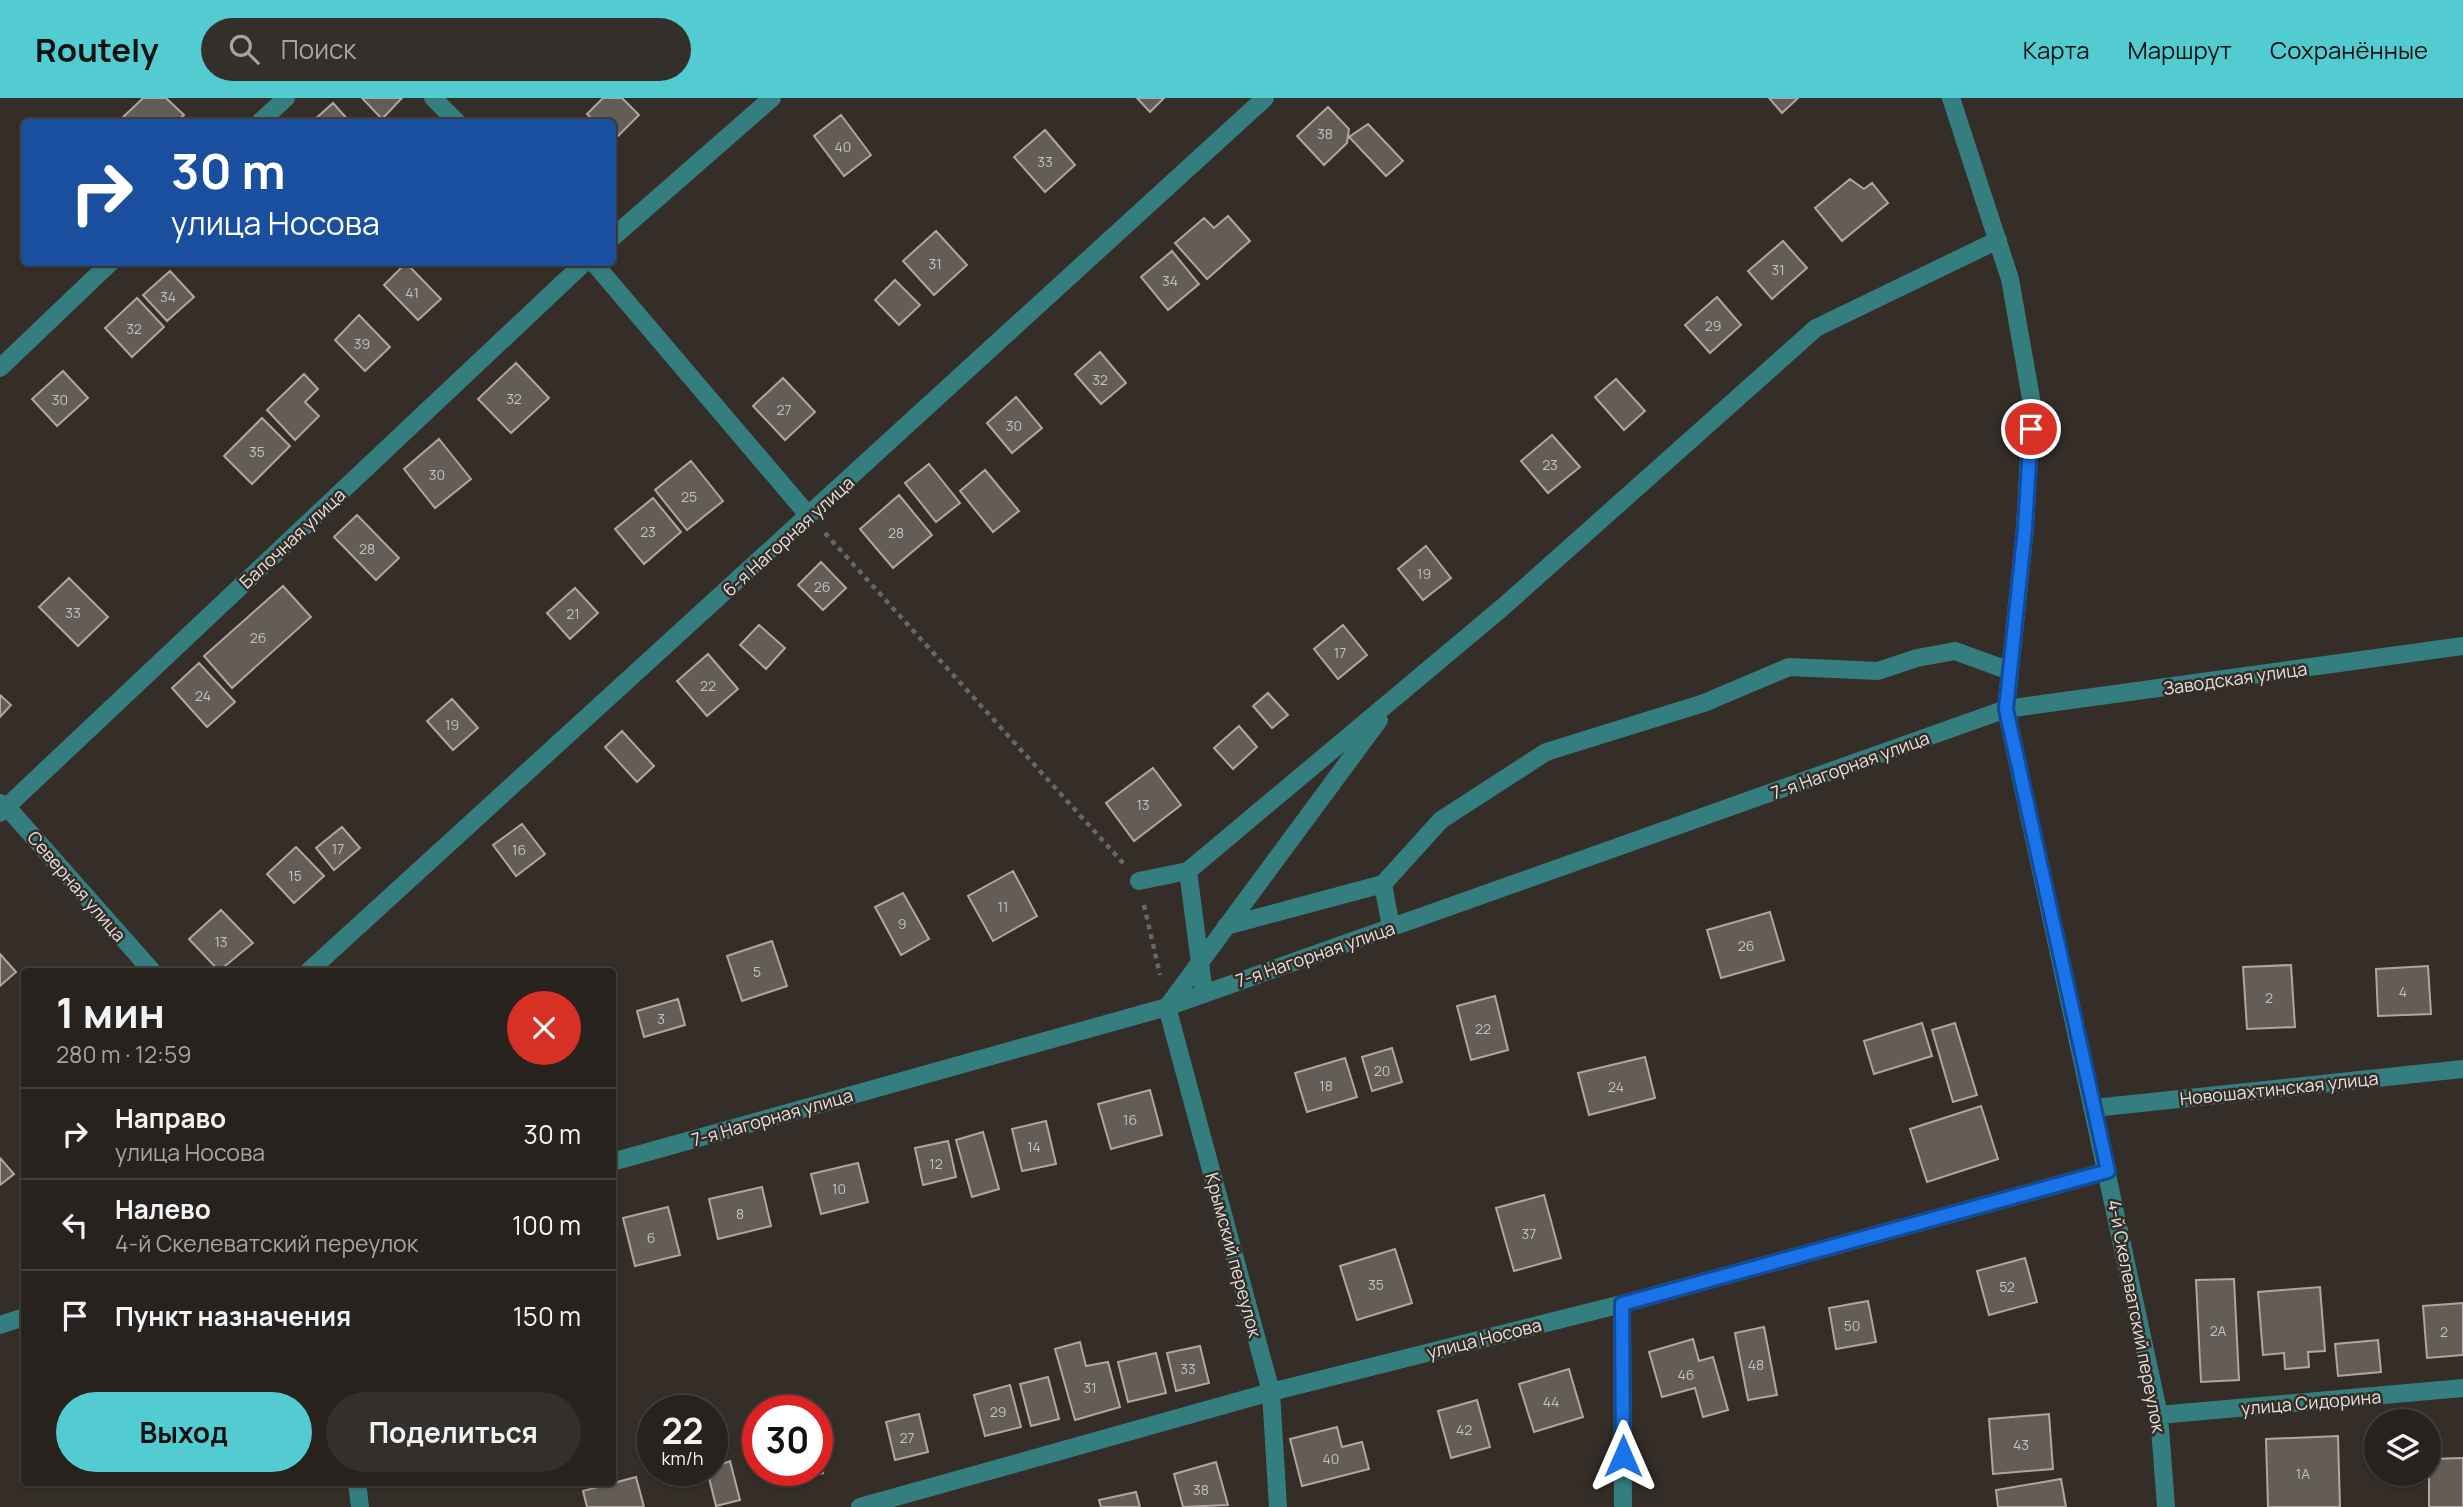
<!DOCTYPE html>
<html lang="ru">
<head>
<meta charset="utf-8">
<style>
	body { margin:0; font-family:Manrope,sans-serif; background:#332f2b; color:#f1f3f6; height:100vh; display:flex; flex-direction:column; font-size:26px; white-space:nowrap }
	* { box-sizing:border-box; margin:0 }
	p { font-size:23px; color:#a4a4a4 }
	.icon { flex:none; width:38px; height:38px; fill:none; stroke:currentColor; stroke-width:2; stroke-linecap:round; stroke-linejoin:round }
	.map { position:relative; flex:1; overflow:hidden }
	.details { position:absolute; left:21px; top:870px; width:595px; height:518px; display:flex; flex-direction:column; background:#27221e; border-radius:7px; box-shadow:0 2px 5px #0004,0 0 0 2px #433f3c }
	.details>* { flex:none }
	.guide { position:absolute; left:21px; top:21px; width:595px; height:147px; border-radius:7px; box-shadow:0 2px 5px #0004,0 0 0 2px #433f3c; background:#1a4fa0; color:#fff; overflow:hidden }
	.tools { position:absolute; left:2364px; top:1311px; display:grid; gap:14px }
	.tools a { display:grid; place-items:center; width:77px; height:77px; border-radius:50%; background:#27221e; box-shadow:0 2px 5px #0004,0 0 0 2px #433f3c; font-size:35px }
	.speed { position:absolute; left:637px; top:1297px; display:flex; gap:14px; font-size:35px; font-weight:700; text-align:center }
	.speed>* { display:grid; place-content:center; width:91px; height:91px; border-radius:50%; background:#27221e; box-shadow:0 2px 5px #0004,0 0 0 2px #433f3c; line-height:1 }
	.speed small { font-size:18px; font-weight:400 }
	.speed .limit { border:10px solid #d22; background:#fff; color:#111 }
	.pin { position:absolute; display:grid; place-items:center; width:60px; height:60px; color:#fff; margin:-30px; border:4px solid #fff; border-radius:50%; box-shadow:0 2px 7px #0007 }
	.me { position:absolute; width:77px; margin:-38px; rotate:0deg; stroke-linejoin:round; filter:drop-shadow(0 0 5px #0008) }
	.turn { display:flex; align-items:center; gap:24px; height:147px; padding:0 35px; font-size:32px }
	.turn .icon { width:91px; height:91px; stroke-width:2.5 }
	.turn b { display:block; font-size:49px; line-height:60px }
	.round { display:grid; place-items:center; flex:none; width:74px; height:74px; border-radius:37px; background:#332f2b }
	.overview { display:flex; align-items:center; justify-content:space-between; height:119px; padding:0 35px }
	h1 { font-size:42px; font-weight:700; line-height:52px }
	.cta { display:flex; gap:14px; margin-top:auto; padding:14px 35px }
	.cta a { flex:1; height:80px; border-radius:42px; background:#52ccd0; color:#111; font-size:28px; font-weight:700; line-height:80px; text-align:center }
	.cta a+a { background:#332f2b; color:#f1f3f6 }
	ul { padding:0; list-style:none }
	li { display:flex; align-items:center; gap:21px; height:91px; padding:0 35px; border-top:2px solid #433f3c }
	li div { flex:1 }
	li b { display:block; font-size:26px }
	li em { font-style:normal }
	header { display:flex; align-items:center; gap:42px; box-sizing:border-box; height:98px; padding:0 35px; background:#52ccd0; color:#111 }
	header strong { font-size:33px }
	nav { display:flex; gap:38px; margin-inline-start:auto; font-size:24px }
	.search { width:490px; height:63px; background:#332f2b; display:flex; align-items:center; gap:18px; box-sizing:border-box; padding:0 24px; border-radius:38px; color:#a4a4a4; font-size:26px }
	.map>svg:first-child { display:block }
	.building { fill:#645d57; stroke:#afa6a1; stroke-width:2 }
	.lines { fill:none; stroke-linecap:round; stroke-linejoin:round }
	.path { stroke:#6c6662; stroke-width:4.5; stroke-dasharray:5 5; stroke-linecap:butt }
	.minor { stroke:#347e80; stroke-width:18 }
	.route-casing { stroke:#114b97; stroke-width:18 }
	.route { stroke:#1a73e8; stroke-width:12 }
	.labels { text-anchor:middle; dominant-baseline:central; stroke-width:5; stroke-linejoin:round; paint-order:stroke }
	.number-label { font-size:14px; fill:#c5c0bc }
	.street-label { font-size:18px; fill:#e5e1de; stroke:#342d28 }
</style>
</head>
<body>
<header>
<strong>Routely</strong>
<div class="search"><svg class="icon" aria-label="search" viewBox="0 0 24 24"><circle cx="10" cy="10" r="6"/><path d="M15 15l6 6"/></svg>Поиск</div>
<nav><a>Карта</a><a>Маршрут</a><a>Сохранённые</a></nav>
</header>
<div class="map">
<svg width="2463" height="1409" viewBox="0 0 2463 1409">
	<rect width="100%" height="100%" fill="#342d28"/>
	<!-- building -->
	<path class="building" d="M143,0H166L184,17L176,24H118Z
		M362,0H402L382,21Z
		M603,0H622L639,17L613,43L612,24H595L587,16Z
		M1137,0H1164L1150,14Z
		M1769,0H1798L1782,15Z
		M333,5L350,24H314L313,23Z
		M1328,9L1349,31L1347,45L1324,67L1297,38Z
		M841,17L871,57L844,78L814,38Z
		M1368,26L1403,63L1386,78L1349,39Z
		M1045,32L1075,67L1045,94L1014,59Z
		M1850,81L1864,91L1872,85L1888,105L1842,143L1815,110Z
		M1228,118L1250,143L1207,181L1175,145L1204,120L1214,130Z
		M936,133L967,167L934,197L903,163Z
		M1783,143L1807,170L1772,201L1748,173Z
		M1172,153L1199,186L1168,212L1141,179Z
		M406,165L441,201L418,222L384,187Z
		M170,173L194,199L167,223L143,197Z
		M895,182L920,207L899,227L875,202Z
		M1717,199L1741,227L1710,255L1685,227Z
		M137,200L164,229L132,259L105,230Z
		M359,217L390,249L365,273L335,242Z
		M1100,254L1126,285L1101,306L1075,276Z
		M516,265L549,300L511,335L478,301Z
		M63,273L88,300L57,328L32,301Z
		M304,276L318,291L305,304L319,318L295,342L267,312Z
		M783,280L815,314L785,342L753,308Z
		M1616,281L1645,313L1624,332L1595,299Z
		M1016,299L1042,330L1012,355L987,325Z
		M262,320L290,348L252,386L224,358Z
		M1552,337L1580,369L1548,395L1521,363Z
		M439,341L471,381L435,410L404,371Z
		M691,363L723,403L687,432L655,392Z
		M929,366L960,405L936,424L905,385Z
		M985,372L1019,413L993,434L960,393Z
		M899,397L932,437L893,470L860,431Z
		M653,400L681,434L644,466L615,431Z
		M357,417L399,460L376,482L334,439Z
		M1426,448L1451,480L1423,502L1398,471Z
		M821,464L846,490L823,512L798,487Z
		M69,480L108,519L78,548L39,509Z
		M283,488L311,519L232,590L204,558Z
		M575,490L598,515L570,541L547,515Z
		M759,527L785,550L766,571L740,547Z
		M1343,527L1367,557L1338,581L1314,551Z
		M708,556L738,591L707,618L677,583Z
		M199,565L235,604L207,629L172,590Z
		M1268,595L1288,617L1272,630L1253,608Z
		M0,597L11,607L0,619Z
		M452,601L478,630L453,652L427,623Z
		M1239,628L1257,649L1233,671L1214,650Z
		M622,633L654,668L637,684L605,649Z
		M1153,670L1181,707L1134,743L1106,705Z
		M522,726L545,756L516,778L493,747Z
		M342,729L360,750L334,772L316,750Z
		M296,749L324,778L294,805L267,776Z
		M1013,773L1037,818L993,843L968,798Z
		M903,795L929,841L901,857L875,809Z
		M221,812L253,845L219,873L189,841Z
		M1770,814L1784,862L1721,880L1707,832Z
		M772,843L787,888L742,903L727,858Z
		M0,856L16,874L0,888Z
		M2291,867L2295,929L2247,931L2243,869Z
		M2428,868L2431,916L2378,918L2376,871Z
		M1495,898L1508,952L1471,962L1457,908Z
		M678,901L685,927L644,939L637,913Z
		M1922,925L1932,958L1874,976L1864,943Z
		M1955,925L1977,997L1953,1004L1932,932Z
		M1392,950L1402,984L1372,993L1362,959Z
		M1645,959L1655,1000L1589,1017L1578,975Z
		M1345,960L1357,999L1307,1014L1295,975Z
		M1150,992L1162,1037L1111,1051L1098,1006Z
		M1981,1008L1998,1061L1927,1084L1910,1031Z
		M1046,1023L1056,1066L1022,1073L1012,1031Z
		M983,1034L999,1091L972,1099L956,1042Z
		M948,1043L956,1079L923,1087L915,1050Z
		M0,1060L14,1076L0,1087Z
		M858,1065L868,1104L821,1116L811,1076Z
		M762,1089L771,1128L718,1141L709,1101Z
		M1544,1097L1561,1160L1514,1173L1496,1110Z
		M668,1109L680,1157L635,1168L623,1120Z
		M1395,1151L1412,1205L1357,1222L1340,1168Z
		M2025,1160L2037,1204L1989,1217L1977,1173Z
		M2234,1181L2239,1282L2201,1284L2196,1182Z
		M2320,1189L2325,1253L2308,1254L2309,1269L2285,1271L2284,1255L2263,1257L2258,1194Z
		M1868,1203L1876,1244L1836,1251L1829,1210Z
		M2463,1205V1257L2427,1260L2423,1208Z
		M1764,1229L1777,1297L1748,1302L1735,1235Z
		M1693,1241L1699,1263L1713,1259L1728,1312L1703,1319L1695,1290L1662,1299L1649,1254Z
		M2378,1242L2381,1274L2338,1278L2335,1246Z
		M1080,1244L1086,1268L1108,1264L1120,1309L1075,1322L1055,1251Z
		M1200,1248L1209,1285L1176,1293L1167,1255Z
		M1156,1255L1166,1295L1128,1304L1118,1264Z
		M1569,1271L1583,1319L1534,1334L1519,1286Z
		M1048,1279L1059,1321L1031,1328L1020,1286Z
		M1010,1287L1021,1329L985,1338L974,1297Z
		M1477,1302L1490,1349L1451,1360L1438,1313Z
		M919,1316L928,1354L895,1362L886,1324Z
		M2049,1316L2053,1371L1993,1376L1989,1321Z
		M1337,1329L1342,1349L1362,1344L1369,1371L1302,1388L1290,1341Z
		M2338,1338L2340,1409H2268L2266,1341Z
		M817,1356L823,1375L787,1386L783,1372H817Z
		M2463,1360V1409H2429V1361Z
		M730,1363L740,1402L716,1408L707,1372Z
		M1216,1364L1228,1407L1183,1409L1174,1376Z
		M636,1379L644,1409H587L583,1393Z
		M2061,1381L2066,1409H1998L1996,1392Z
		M1136,1394L1140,1409H1101L1099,1402Z"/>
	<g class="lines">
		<!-- path -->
		<path class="path" d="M825,435L1124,766
			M1144,807L1160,877"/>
		<!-- minor -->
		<path class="minor" d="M433,0L457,24
			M1951,0L2010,181L2032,306L2025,430L2006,611L2159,1317L2166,1409
			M260,24L286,0
			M612,140L772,0
			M593,164L809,418
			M0,270L111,164
			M0,705L7,709L152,873
			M0,715L585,164
			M1188,773L1204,896
			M1139,783L1188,773L1503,509L1816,230L1998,142
			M1226,828L1383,786
			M1391,829L1383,786L1441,722L1546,654L1704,605L1789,569L1878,573L1917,560L1955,553L2010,573
			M309,873L1265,0
			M1167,909L1271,1294L1278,1409
			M1167,909L1379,622
			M2094,1010L2463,971
			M612,1064L1167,909L2006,611L2463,548
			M1622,1206L1623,1409
			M0,1227L24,1219
			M2159,1317L2463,1290
			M357,1384L360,1409
			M860,1409L1271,1294L1622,1206L2108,1073"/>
	</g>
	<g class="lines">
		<!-- route casing -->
		<g class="route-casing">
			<path id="route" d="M1623,1358L1622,1206L2108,1073L2006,611L2025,430L2031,331"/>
		</g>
		<!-- route -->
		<use href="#route" class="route"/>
	</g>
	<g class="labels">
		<!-- number labels -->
		<g class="number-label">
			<text x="1325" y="35">38</text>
			<text x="843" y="48">40</text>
			<text x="1045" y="63">33</text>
			<text x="935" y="165">31</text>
			<text x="1778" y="171">31</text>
			<text x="1170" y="182">34</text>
			<text x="412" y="194">41</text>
			<text x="168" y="198">34</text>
			<text x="1713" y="227">29</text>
			<text x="134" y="230">32</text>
			<text x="362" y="245">39</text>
			<text x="1100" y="281">32</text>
			<text x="514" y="300">32</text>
			<text x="60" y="301">30</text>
			<text x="784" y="311">27</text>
			<text x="1014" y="327">30</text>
			<text x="257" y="353">35</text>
			<text x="1550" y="366">23</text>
			<text x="437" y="376">30</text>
			<text x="689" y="398">25</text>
			<text x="648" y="433">23</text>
			<text x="896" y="434">28</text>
			<text x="367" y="450">28</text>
			<text x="1424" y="475">19</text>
			<text x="822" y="488">26</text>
			<text x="73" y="514">33</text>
			<text x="573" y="515">21</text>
			<text x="258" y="539">26</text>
			<text x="1340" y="554">17</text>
			<text x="708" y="587">22</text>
			<text x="203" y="597">24</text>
			<text x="452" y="626">19</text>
			<text x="1143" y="706">13</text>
			<text x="338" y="750">17</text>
			<text x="519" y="751">16</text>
			<text x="295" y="777">15</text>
			<text x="1003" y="808">11</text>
			<text x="902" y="825">9</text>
			<text x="221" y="843">13</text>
			<text x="1746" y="847">26</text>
			<text x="757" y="873">5</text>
			<text x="2403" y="893">4</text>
			<text x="2269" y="899">2</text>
			<text x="661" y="920">3</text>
			<text x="1483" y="930">22</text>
			<text x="1382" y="972">20</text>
			<text x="1326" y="987">18</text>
			<text x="1616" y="988">24</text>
			<text x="1130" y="1021">16</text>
			<text x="1034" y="1048">14</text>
			<text x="936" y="1065">12</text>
			<text x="839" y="1090">10</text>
			<text x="740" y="1115">8</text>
			<text x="1529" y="1135">37</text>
			<text x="651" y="1139">6</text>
			<text x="1376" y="1186">35</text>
			<text x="2007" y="1188">52</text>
			<text x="1852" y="1227">50</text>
			<text x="2218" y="1232">2А</text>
			<text x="2444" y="1233">2</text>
			<text x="1756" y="1266">48</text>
			<text x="1188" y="1270">33</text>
			<text x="1686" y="1276">46</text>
			<text x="1090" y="1289">31</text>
			<text x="1551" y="1303">44</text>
			<text x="998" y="1313">29</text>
			<text x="1464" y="1331">42</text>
			<text x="907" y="1339">27</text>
			<text x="2021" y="1346">43</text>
			<text x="1331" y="1360">40</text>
			<text x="2303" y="1375">1А</text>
			<text x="1201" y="1391">38</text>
		</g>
		<!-- street labels -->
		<g class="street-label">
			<text transform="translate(788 438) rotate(-42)">6-я Нагорная улица</text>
			<text transform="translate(292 440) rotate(-43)">Балочная улица</text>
			<text transform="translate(2235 580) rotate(-8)">Заводская улица</text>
			<text transform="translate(1850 667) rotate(-20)">7-я Нагорная улица</text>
			<text transform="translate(77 788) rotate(49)">Северная улица</text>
			<text transform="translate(1315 856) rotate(-19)">7-я Нагорная улица</text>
			<text transform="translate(2279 990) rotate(-6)">Новошахтинская улица</text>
			<text transform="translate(772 1019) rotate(-16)">7-я Нагорная улица</text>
			<text transform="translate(1234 1157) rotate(75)">Крымский переулок</text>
			<text transform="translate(2137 1218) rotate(79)">4-й Скелеватский переулок</text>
			<text transform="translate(1484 1240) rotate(-14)">улица Носова</text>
			<text transform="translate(2311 1304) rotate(-5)">улица Сидорина</text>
		</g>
	</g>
</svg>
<div class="tools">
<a><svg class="icon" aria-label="layers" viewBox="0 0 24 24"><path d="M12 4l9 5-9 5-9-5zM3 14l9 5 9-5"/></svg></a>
</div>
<div class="speed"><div>22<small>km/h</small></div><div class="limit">30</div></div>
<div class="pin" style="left:2031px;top:331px;background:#d93025"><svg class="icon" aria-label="arrive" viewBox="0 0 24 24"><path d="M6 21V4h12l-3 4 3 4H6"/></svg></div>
<svg class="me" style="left:1623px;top:1358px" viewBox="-20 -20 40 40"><path d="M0-17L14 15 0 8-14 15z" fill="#1a73e8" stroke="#fff" stroke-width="4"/></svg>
<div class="guide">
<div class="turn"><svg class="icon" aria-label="right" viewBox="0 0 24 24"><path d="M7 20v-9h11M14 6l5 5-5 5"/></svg><div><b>30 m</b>улица Носова</div></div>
</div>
<section class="details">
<div class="overview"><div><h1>1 мин</h1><p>280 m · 12:59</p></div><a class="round" style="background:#d93025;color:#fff"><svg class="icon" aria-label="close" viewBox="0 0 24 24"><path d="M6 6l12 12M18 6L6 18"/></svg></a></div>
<ul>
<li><svg class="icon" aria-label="right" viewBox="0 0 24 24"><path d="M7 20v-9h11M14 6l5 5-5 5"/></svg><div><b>Направо</b><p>улица Носова</p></div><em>30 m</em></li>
<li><svg class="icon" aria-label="left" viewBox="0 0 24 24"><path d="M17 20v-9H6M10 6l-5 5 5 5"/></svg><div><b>Налево</b><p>4-й Скелеватский переулок</p></div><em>100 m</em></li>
<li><svg class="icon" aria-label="arrive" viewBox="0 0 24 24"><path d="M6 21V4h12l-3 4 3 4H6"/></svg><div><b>Пункт назначения</b></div><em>150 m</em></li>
</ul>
<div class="cta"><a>Выход</a><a>Поделиться</a></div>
</section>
</div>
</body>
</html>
